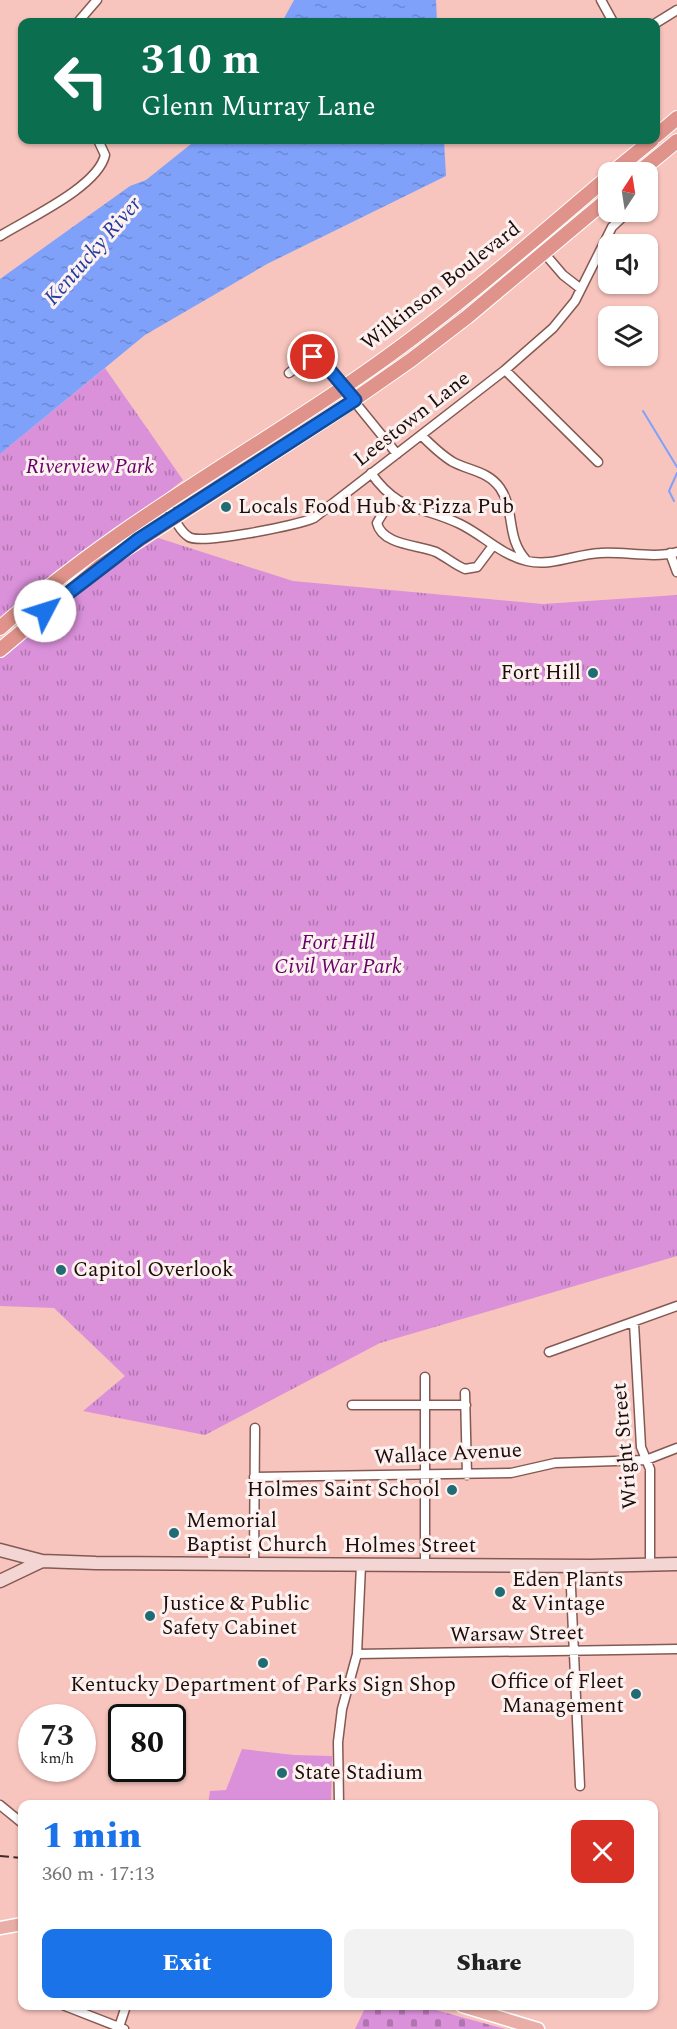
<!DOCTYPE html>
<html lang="en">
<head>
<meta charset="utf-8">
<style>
	body { margin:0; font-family:Spectral,serif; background:#f2f2f2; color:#222; height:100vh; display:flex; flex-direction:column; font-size:22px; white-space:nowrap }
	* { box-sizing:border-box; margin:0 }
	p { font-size:20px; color:#767676 }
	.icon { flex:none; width:33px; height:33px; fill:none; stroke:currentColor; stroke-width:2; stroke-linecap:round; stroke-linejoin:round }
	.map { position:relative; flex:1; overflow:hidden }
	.side { position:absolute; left:18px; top:1800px; width:640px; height:210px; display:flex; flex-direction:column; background:#fff; border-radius:12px; box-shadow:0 2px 4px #0004 }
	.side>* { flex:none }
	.hud { position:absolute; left:18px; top:18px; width:642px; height:126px; border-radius:12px; box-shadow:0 2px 4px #0004; background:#0b6e4f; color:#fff; overflow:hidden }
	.needle { width:39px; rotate:12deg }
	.tools { position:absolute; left:598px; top:162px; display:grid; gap:12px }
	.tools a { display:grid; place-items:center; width:60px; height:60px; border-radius:12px; background:#fff; box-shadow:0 2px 4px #0004; font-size:30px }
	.speed { position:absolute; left:18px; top:1704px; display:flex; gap:12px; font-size:30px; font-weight:700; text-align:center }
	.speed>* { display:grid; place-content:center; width:78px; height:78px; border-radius:50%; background:#fff; box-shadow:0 2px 4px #0004; line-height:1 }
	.speed small { font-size:15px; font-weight:400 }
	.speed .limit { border:3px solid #111; border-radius:9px; background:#fff; color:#111 }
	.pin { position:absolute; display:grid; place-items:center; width:51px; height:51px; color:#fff; margin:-26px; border:3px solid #fff; border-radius:50%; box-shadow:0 2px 6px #0007 }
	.me { position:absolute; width:66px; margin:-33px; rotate:50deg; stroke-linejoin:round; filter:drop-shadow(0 0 4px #0008) }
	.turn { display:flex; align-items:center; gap:21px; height:126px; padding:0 24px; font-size:27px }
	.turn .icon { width:78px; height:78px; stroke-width:2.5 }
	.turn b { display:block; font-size:42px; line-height:51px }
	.round { display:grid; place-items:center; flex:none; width:63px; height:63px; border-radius:12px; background:#f2f2f2 }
	.overview { display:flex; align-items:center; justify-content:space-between; height:102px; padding:0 24px }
	h1 { font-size:36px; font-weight:800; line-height:45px; color:#1a73e8 }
	.button { display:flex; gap:12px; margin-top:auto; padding:12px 24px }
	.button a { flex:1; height:69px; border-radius:12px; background:#1a73e8; color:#fff; font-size:24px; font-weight:800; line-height:69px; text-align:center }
	.button a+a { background:#f2f2f2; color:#222 }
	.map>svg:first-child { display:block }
	.grass { fill:url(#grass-tufts) }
	.cemetery { fill:url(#cemetery-stones) }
	.pitch { fill:#da91da }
	.water { fill:url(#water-ripples) }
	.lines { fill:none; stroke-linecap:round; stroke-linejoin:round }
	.stream { stroke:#7fa1fa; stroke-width:2 }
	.minor-casing { stroke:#855953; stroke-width:11 }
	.secondary-casing { stroke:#855953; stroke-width:15 }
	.primary-casing { stroke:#fff; stroke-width:15 }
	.trunk-casing { stroke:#fff; stroke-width:16 }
	.minor { stroke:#fff; stroke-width:8 }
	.secondary { stroke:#f3d6d3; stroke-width:12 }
	.primary { stroke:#e8aea7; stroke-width:12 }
	.trunk { stroke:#e0938a; stroke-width:14 }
	.rail { stroke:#412b28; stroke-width:2; stroke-dasharray:9 4.5; stroke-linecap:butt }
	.route-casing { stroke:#114b97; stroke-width:15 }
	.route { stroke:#1a73e8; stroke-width:10 }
	.poi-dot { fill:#216b75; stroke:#fcf1ef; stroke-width:2 }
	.labels { text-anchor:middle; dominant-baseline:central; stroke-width:6; stroke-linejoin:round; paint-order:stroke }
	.street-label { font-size:21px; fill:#1d0c0a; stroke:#fcf1ef }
	.park-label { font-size:21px; font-style:italic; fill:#650068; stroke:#fcf1ef }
	.poi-label { font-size:21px; fill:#1d0c0a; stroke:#fcf1ef; text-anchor:start }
	.water-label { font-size:22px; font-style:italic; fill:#223ca1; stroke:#fcf1ef }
</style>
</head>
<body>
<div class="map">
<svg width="677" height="2029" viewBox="0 0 677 2029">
	<defs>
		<pattern id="grass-tufts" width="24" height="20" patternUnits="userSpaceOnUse" patternTransform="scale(1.5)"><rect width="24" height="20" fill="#da91da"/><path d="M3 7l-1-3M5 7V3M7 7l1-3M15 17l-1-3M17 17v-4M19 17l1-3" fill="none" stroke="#b075af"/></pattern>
		<pattern id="cemetery-stones" width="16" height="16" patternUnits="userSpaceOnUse" patternTransform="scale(1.5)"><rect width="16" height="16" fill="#da91da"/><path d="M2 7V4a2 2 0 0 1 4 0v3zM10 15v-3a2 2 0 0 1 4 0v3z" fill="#b075af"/></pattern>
		<pattern id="water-ripples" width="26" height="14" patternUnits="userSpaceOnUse" patternTransform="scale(1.5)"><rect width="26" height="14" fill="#7fa1fa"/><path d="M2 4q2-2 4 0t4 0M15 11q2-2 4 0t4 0" fill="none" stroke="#6d89d5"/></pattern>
	</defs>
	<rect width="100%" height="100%" fill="#f8c5be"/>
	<!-- grass -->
	<path class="grass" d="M105,368L183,480L0,624V454Z
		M146,534L293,581L543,604L677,595V1256L380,1343L205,1435L83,1411L125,1376L54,1308L0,1306V653Z"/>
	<!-- cemetery -->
	<path class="cemetery" d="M366,2006H421L505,2029H355Z"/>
	<!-- pitch -->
	<path class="pitch" d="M242,1749L294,1755L332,1756L331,1804H208L210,1791L226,1790Z"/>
	<!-- water -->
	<path class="water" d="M294,0H436L437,22H282Z
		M196,140H444L446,176L267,264L145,335L0,454V279L130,186L146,180Z"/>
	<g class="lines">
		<!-- stream -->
		<path class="stream" d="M643,411L677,467
			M674,501L669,491L677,473"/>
		<!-- minor casing -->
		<g class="minor-casing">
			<path id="minor" d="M601,0L613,22
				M78,22L97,0
				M656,23L677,10
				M0,236C27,219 98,187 105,155L98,140
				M533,240L563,275L581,289
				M505,370L598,462
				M289,373L310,357L319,358L397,454
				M421,435C431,445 441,455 453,462C470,471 488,471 500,488C516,511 505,538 527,561
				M371,473C399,513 421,505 460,524C483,535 501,555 527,561C552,567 576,554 600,553C625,551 652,559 677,552
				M392,498L377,523C382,545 418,545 436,552C446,557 455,565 465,569L477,567L492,547
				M166,502C172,513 178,530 189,537C201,545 298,525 314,518L505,370L553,328L575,301L612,227L628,212
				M670,553L677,572
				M634,1323L641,1447L650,1469V1566
				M549,1352L677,1306
				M425,1377V1565
				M465,1393L467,1475
				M352,1405H466
				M254,1477L511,1473L555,1463L646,1460L677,1448
				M254,1564L255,1428
				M570,1566L580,1786
				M357,1654L677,1649
				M339,1804L338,1742L342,1709L357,1654L361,1565
				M0,1805L22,1823
				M65,2006L124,2029
				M119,2027L126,2006"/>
		</g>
		<!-- secondary casing -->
		<g class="secondary-casing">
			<path id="secondary" d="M0,1550L42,1561L96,1563L591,1566L677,1564
				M0,1581L42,1561"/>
		</g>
		<!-- primary casing -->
		<g class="primary-casing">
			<path id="primary" d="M0,1928L22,1924
				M462,2006L538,2029"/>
		</g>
		<!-- trunk casing -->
		<g class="trunk-casing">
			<path id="trunk" d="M656,136L677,118
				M613,172L652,140
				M639,172L677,141
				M0,628C111,528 235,462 357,378C446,317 527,246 609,176
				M0,650L100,566L335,413L411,360L467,317L609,198"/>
		</g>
		<!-- minor -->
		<use href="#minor" class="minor"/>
		<!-- secondary -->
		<use href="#secondary" class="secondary"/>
		<!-- primary -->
		<use href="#primary" class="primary"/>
		<!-- trunk -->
		<use href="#trunk" class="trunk"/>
		<!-- rail -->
		<path class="rail" d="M0,1856L22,1858"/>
	</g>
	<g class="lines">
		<!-- route casing -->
		<g class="route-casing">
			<path id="route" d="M45,611L139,539L355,400L322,361L313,357"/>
		</g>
		<!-- route -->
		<use href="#route" class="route"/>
	</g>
	<!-- markers -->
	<g class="poi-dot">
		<circle cx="226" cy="507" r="6"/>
		<circle cx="593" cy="673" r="6"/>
		<circle cx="61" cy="1270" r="6"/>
		<circle cx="452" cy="1490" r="6"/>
		<circle cx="174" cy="1533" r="6"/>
		<circle cx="500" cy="1592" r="6"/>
		<circle cx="150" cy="1616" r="6"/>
		<circle cx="263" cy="1663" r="6"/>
		<circle cx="636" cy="1694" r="6"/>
		<circle cx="282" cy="1773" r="6"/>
	</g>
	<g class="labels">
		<!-- street labels -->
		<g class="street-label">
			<text transform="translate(441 286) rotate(-38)">Wilkinson Boulevard</text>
			<text transform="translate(412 419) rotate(-38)">Leestown Lane</text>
			<text transform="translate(625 1446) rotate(-95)">Wright Street</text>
			<text transform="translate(448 1454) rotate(-3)">Wallace Avenue</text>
			<text x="410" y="1546">Holmes Street</text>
			<text transform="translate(517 1634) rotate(-1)">Warsaw Street</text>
		</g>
		<!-- park labels -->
		<g class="park-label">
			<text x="90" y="467">Riverview Park</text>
			<text x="338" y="943">Fort Hill<tspan x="338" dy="24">Civil War Park</tspan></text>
		</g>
		<!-- poi labels -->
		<g class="poi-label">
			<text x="238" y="507">Locals Food Hub &amp; Pizza Pub</text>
			<text x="581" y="673" text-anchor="end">Fort Hill</text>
			<text x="73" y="1270">Capitol Overlook</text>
			<text x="440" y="1490" text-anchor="end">Holmes Saint School</text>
			<text x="186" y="1521">Memorial<tspan x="186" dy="24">Baptist Church</tspan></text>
			<text x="512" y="1580">Eden Plants<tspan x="512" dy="24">&amp; Vintage</tspan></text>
			<text x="162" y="1604">Justice &amp; Public<tspan x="162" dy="24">Safety Cabinet</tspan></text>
			<text x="624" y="1682" text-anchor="end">Office of Fleet<tspan x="624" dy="24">Management</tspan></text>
			<text x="263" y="1685" text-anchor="middle">Kentucky Department of Parks Sign Shop</text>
			<text x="294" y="1773">State Stadium</text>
		</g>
		<!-- water labels -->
		<g class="water-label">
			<text transform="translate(93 251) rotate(-49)">Kentucky River</text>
		</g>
	</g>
</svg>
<div class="tools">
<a><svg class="needle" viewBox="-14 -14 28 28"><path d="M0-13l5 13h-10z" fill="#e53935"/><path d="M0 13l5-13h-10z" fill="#767676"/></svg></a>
<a><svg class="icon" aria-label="sound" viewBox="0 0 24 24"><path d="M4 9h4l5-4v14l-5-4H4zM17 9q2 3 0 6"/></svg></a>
<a><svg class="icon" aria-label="layers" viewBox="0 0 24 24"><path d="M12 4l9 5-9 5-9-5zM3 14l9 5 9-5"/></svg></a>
</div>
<div class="speed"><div>73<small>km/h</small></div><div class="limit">80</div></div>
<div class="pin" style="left:313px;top:357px;background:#d93025"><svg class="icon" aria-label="arrive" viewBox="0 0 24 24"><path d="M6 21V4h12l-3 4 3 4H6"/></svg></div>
<svg class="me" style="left:45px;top:611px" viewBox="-20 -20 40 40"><circle r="19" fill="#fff"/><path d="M0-13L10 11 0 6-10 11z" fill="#1a73e8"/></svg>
<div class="hud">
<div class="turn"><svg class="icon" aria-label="left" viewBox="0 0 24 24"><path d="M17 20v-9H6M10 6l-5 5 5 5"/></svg><div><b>310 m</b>Glenn Murray Lane</div></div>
</div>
<section class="side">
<div class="overview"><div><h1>1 min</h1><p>360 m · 17:13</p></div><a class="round" style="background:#d93025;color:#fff"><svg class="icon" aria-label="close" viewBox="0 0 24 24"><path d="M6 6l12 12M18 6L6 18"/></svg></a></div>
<div class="button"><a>Exit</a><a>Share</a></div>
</section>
</div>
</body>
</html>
